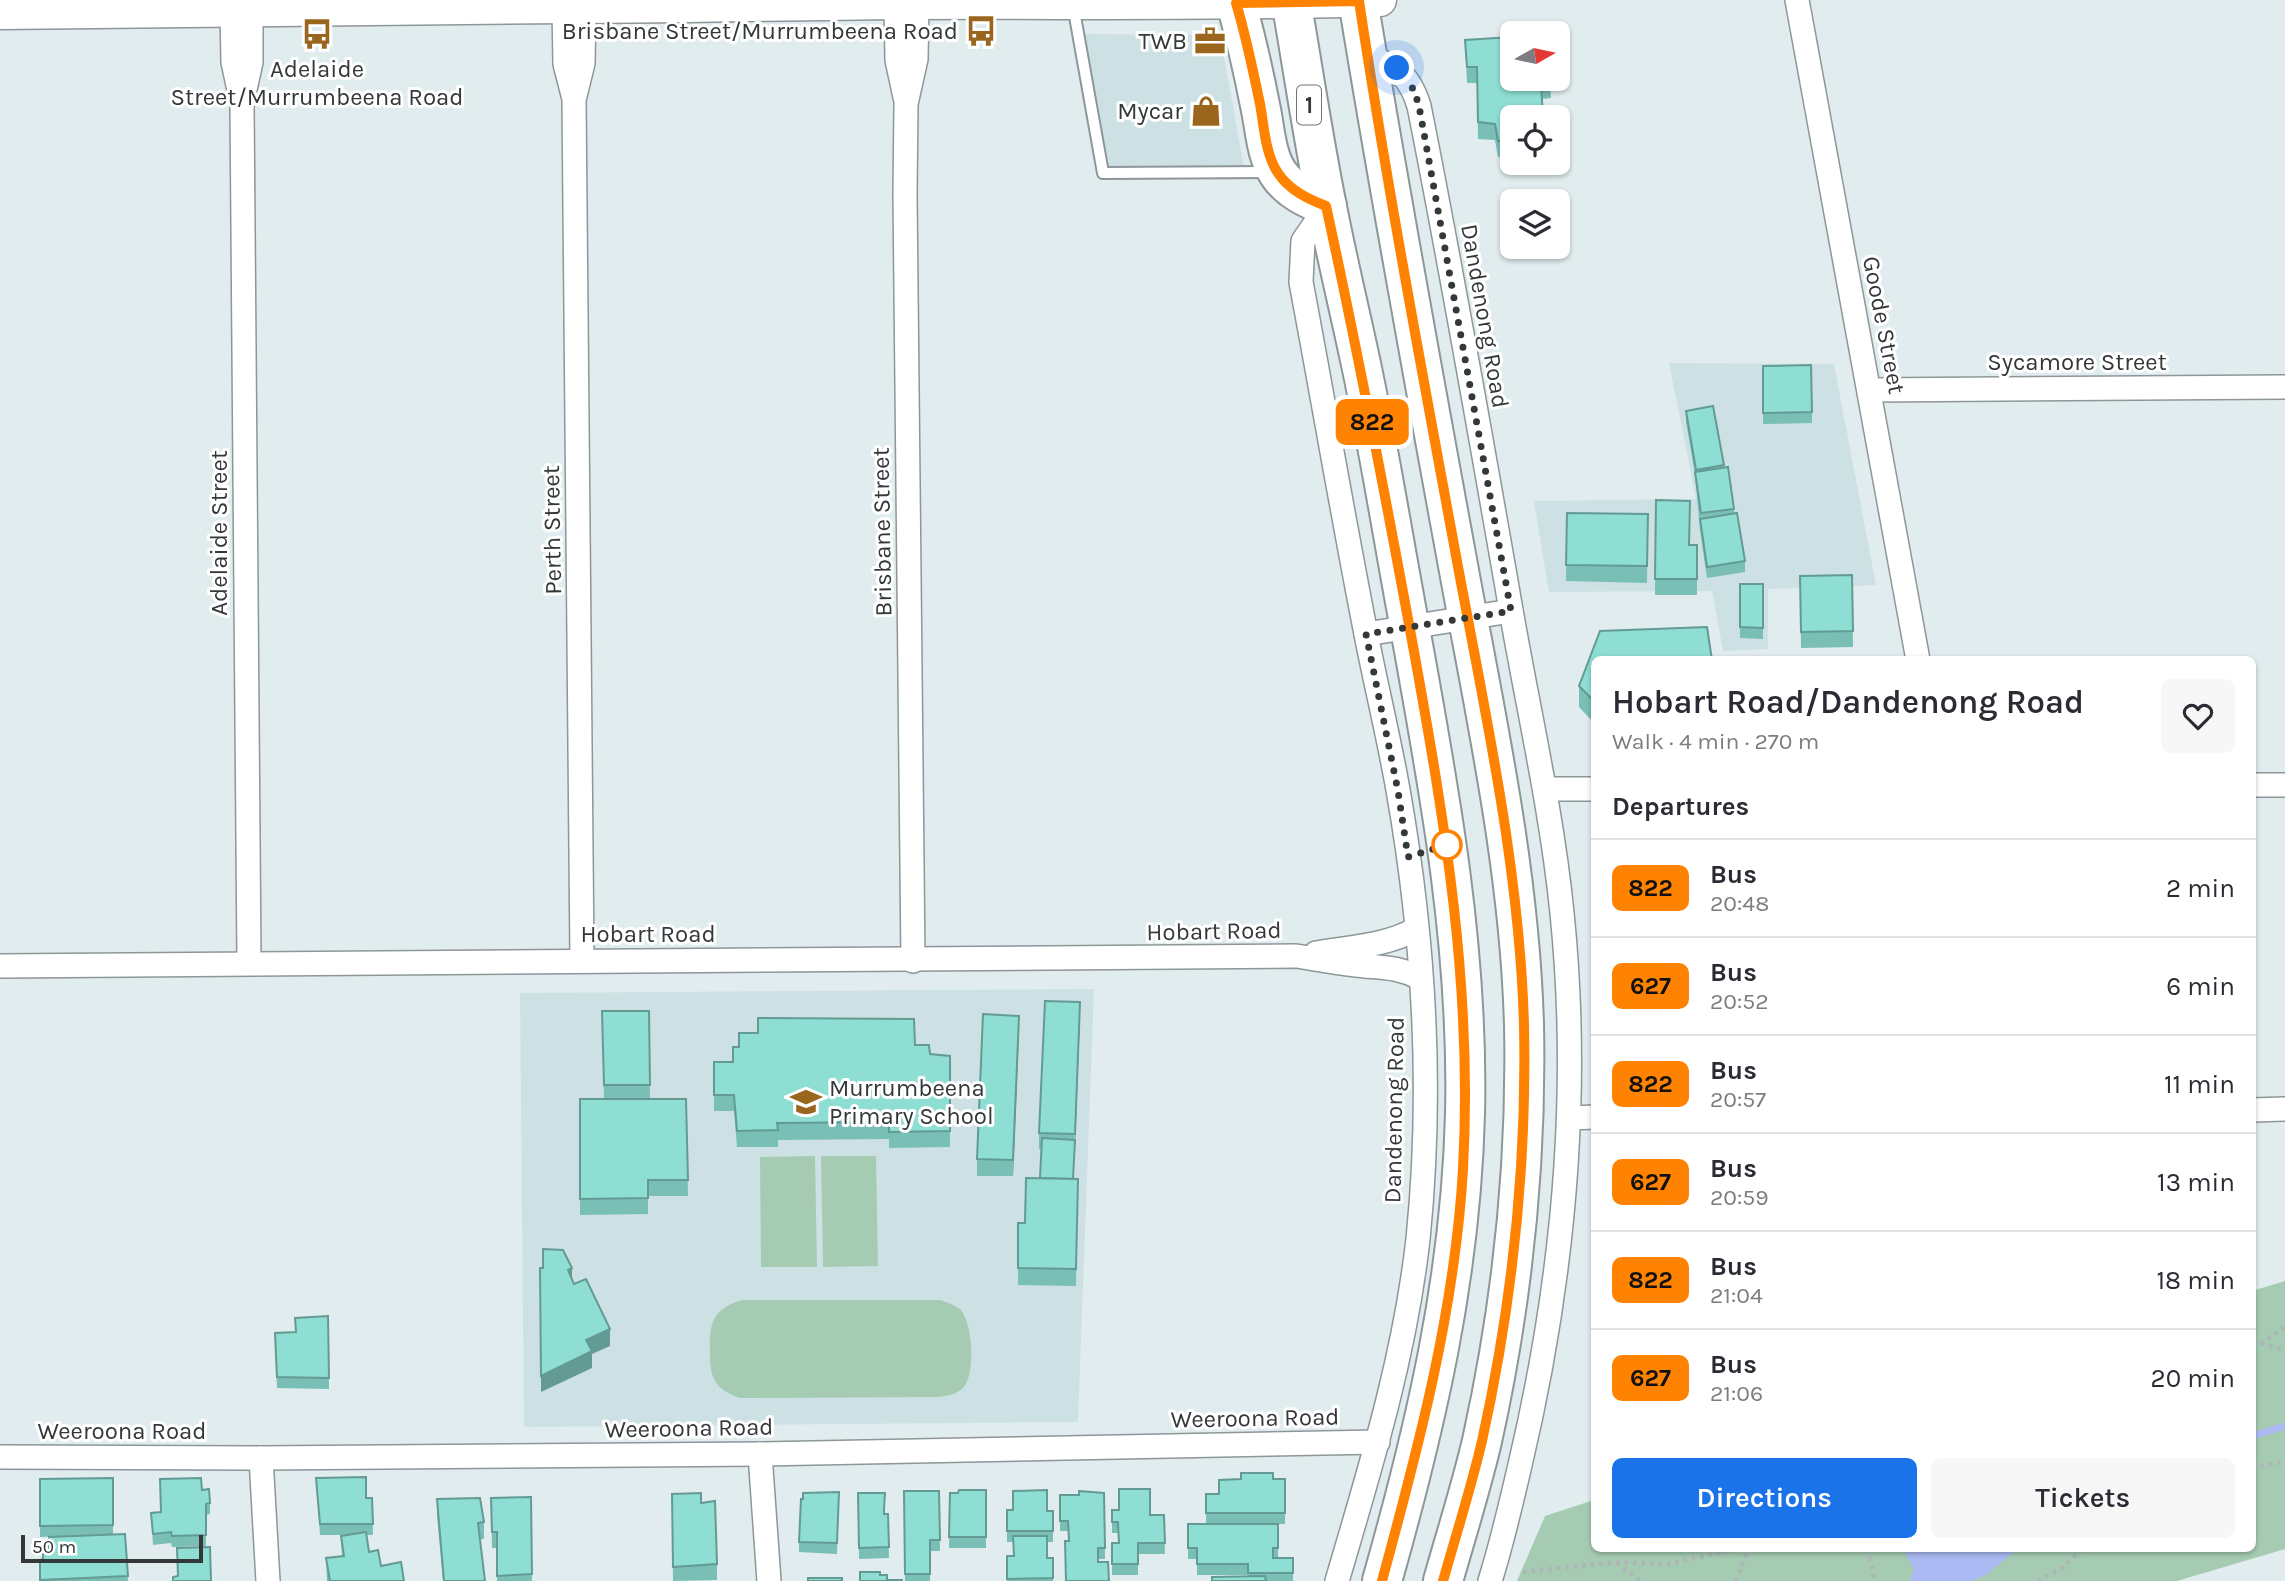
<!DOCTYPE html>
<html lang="en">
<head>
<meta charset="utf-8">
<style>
	body { margin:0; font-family:Karla,sans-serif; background:#f7f7f7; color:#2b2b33; height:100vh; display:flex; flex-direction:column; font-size:26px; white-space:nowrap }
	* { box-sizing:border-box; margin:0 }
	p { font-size:23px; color:#7c7c81 }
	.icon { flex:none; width:38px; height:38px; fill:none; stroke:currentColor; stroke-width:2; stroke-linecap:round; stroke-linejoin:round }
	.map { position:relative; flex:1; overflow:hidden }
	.side { position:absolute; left:1591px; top:656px; width:665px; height:896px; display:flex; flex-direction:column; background:#fff; border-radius:10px; box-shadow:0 2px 5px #0004 }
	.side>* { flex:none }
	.badge { padding:0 14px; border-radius:10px; font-size:24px; line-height:46px }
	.needle { width:46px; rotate:81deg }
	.buttons { position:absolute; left:1500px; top:21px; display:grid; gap:14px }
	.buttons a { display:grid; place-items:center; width:70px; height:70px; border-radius:10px; background:#fff; box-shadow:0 2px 5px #0004; font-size:35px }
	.scale { position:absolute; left:21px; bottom:18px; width:182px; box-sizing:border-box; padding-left:7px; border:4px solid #343839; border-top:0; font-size:19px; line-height:24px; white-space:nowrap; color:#343839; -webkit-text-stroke:5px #fff; paint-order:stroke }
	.you { position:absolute; width:35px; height:35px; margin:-18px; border:5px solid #fff; border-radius:50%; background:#1a73e8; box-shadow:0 0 0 10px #1a73e833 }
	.map>.badge { position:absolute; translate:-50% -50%; box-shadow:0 0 0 4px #fff }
	h2 { padding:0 21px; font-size:26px; line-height:63px }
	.round { display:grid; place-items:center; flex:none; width:74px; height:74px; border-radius:10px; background:#f7f7f7 }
	.headline { display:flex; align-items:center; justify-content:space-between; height:119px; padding:0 21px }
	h1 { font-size:33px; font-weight:600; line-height:52px }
	.action { display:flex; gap:14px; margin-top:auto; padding:14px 21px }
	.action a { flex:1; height:80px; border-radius:10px; background:#1a73e8; color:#fff; font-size:28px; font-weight:600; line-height:80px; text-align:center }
	.action a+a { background:#f7f7f7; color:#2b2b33 }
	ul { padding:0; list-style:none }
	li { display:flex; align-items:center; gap:21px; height:98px; padding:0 21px; border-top:2px solid #e1e1e2 }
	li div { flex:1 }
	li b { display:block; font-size:26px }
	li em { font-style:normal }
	li .badge { min-width:77px; font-weight:700; text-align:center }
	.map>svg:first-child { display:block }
	.built { fill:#cde1e5 }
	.green { fill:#a5cbb2 }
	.water { fill:#abbaf2 }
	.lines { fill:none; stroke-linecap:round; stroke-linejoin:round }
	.stream { stroke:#abbaf2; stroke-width:7 }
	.lane-casing { stroke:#8d9699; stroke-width:14 }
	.street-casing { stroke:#8d9699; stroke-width:26 }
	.secondary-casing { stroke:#8d9699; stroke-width:35 }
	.highway-casing { stroke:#8d9699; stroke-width:42 }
	.path { stroke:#adb5b7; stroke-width:4.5; stroke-dasharray:3.5 5; stroke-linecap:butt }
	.lane { stroke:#fff; stroke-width:10 }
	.street { stroke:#fff; stroke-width:23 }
	.secondary { stroke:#fff; stroke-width:32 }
	.highway { stroke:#fff; stroke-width:38 }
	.wall { fill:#7abfb6 }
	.shaded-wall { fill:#639b94 }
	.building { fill:#8eded4; stroke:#639b94; stroke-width:2 }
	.line-casing { stroke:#fff; stroke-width:16 }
	.line { stroke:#ff8200; stroke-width:10 }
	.walk { stroke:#343839; stroke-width:7; stroke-dasharray:0 12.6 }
	.stop-dot { fill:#fff; stroke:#ff8200; stroke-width:3.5 }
	.labels { text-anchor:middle; stroke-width:6; stroke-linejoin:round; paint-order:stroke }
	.shield { fill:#fff; stroke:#717474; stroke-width:2 }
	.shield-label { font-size:23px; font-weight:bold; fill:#343839 }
	.poi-label { font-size:24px; fill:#343839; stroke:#fff; text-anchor:end }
	.street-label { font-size:24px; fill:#343839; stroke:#fff }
</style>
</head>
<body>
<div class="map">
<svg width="2285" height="1581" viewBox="0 0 2285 1581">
	<rect width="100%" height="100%" fill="#e1ecee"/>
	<!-- built -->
	<g class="built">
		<path d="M1085 34 1220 35 1244 167H1107Z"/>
		<path d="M1669 363 1834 364 1876 585 1768 589V649L1723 651 1712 591 1549 592 1534 501 1696 499Z"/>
		<path d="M1094 989 1078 1422 524 1427 520 993Z"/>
	</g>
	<!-- green -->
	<g class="green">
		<path d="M815 1156 817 1267H761L760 1157Z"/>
		<path d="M821 1156H876L878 1266 823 1267Z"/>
		<path d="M2285 1281V1549L2177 1581H1517L1545 1516 1594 1500V1549H2252V1291Z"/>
		<path d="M742 1300H940C946 1302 955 1305 960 1309 973 1322 976 1374 963 1388 956 1395 947 1396 937 1397L740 1398C730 1394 719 1390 714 1379 710 1371 710 1360 710 1351 709 1323 713 1309 742 1300Z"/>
	</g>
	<!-- water -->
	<path class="water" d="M1903 1549H2018L1984 1576 1971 1581H1910L1914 1569Z"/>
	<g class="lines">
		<!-- stream -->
		<path class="stream" d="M2252 1436 2285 1426"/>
		<defs>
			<path id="lane" d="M1073 5 1103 173 1270 172"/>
			<g id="street">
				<path d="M1797 0 1918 660"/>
				<path d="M896 3 897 60 905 97"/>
				<path d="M564 7 565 64 574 99 582 960"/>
				<path d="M232 10 233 62 242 104 249 962"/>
				<path d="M1367 55C1397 68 1409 74 1419 106 1451 266 1479 427 1507 587 1525 696 1551 803 1562 913 1581 1099 1563 1283 1520 1465 1511 1504 1502 1543 1490 1581"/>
				<path d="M244 94 251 62V10"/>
				<path d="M575 96 583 63 584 7"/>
				<path d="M1327 206 1303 241 1301 282C1323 399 1343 517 1366 634 1376 686 1389 738 1398 790 1424 937 1433 1091 1418 1239 1405 1356 1370 1469 1337 1581"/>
				<path d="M1870 390 2285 387"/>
				<path d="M1366 634 1511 611"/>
				<path d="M2252 785H2285"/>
				<path d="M1545 789H1594"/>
				<path d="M1316 953C1350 947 1386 946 1416 929"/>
				<path d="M913 961 905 194 906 104 916 59 917 3"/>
				<path d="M0 966 1296 956C1316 959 1336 963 1356 965 1381 968 1396 966 1420 978"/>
				<path d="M2252 1110 2285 1109"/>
				<path d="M1571 1118 1594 1117"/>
				<path d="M760 1454 769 1581"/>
				<path d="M0 1457 261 1458 760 1454 1378 1442"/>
				<path d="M261 1458 268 1581"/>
			</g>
			<path id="secondary" d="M0 13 564 7C675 7 786 4 898 3 1059 2 1219 5 1380 0"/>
			<g id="highway">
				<path d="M1291 0C1303 69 1313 138 1327 207 1337 259 1350 312 1361 364 1380 454 1394 544 1411 634 1440 793 1469 952 1465 1114 1461 1276 1426 1426 1382 1581"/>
				<path d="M1358 0C1390 196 1426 392 1462 587 1489 732 1520 878 1524 1025 1527 1165 1512 1305 1482 1441 1471 1488 1456 1535 1443 1581"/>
				<path d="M1236 3C1246 38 1254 74 1261 110 1265 129 1266 155 1278 173 1289 190 1308 199 1327 206"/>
			</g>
		</defs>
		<!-- lane casing -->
		<use href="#lane" class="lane-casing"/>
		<!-- street casing -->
		<use href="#street" class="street-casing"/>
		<!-- secondary casing -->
		<use href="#secondary" class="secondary-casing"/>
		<!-- highway casing -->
		<use href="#highway" class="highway-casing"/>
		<!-- path -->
		<g class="path">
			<path d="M2261 1343 2285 1350"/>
			<path d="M2252 1345 2261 1343 2285 1327"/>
			<path d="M2252 1467 2285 1462"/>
			<path d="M1868 1549 1875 1581"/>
			<path d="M1617 1562 1640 1581"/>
			<path d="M1523 1572 1616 1562 1669 1564 1736 1549"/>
			<path d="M1736 1581 1748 1549"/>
			<path d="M2038 1581 2063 1567 2082 1549"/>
		</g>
		<!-- lane -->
		<use href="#lane" class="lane"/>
		<!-- street -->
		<use href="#street" class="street"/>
		<!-- secondary -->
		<use href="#secondary" class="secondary"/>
		<!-- highway -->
		<use href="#highway" class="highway"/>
	</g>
	<!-- wall -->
	<g class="wall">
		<path d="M1465 40 1550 79 1551 98 1542 99 1512 117V157H1498L1495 140 1478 139 1477 83H1467Z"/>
		<path d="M1763 366 1812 412V423L1763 424Z"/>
		<path d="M1686 411 1724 465 1745 561V572L1707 578 1700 530 1695 475 1686 422Z"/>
		<path d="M1656 500 1689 545H1697V595H1655Z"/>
		<path d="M1567 513 1648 514 1647 583 1566 581Z"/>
		<path d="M1852 575 1853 647 1801 648 1800 576Z"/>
		<path d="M1740 584H1763V639L1740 638Z"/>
		<path d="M1594 660V723L1579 707V686Z"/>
		<path d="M602 1011H649L650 1099H686L688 1196H648V1214L580 1215V1099H604Z"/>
		<path d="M1080 1018 1073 1179H1078L1076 1286 1018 1285V1223H1025L1040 1178 1041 1149H1039V1133Z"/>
		<path d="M1019 1032 1013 1176H977V1159Z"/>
		<path d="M915 1045 930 1054 950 1056V1147L889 1148V1139L778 1140V1147H737L734 1111H714V1062H733Z"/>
		<path d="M328 1316 329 1389 277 1388 275 1344 295 1332V1318Z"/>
		<path d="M113 1478V1535L125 1534 128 1581H40V1560L43 1559V1552H49L71 1536 40 1537V1479Z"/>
		<path d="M316 1478 366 1498H372L373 1535H366L369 1552 381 1566 404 1581H327L326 1558 342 1556 341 1536 348 1535H320Z"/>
		<path d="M1241 1479H1285V1524H1278V1558H1293V1581H1212L1248 1577V1575H1197V1559H1188V1524H1206V1494H1219Z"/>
		<path d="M202 1490 210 1503V1514L206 1515V1546L172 1547 171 1543 153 1545 151 1513 161 1512Z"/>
		<path d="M986 1490V1548H949L950 1493Z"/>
		<path d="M904 1491H939L940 1551H930V1581H905Z"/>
		<path d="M858 1493 885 1504 884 1514H888L889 1558 859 1559Z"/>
		<path d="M1104 1493 1105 1559H1098V1562L1069 1541 1068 1531H1060V1495Z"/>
		<path d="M672 1494 701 1503 717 1564V1580L673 1581Z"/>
		<path d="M531 1497 532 1581H497V1548H492L491 1498Z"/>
		<path d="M437 1499 484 1522V1539H480L485 1581H443L437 1515Z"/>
		<path d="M839 1503 837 1554 799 1552V1542Z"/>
		<path d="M1007 1510 1047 1511 1053 1531V1542H1047V1558H1053V1581H1007V1556H1013V1542H1007Z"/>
		<path d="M1112 1510 1150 1515H1164L1165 1554H1138V1575H1112V1543H1119L1118 1533H1112Z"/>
	</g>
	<!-- shaded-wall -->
	<g class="shaded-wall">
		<path d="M1080 1002V1018L1075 1151V1134Z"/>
		<path d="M1019 1016V1032L1013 1176V1160Z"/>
		<path d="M572 1268V1284L568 1270Z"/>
		<path d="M610 1329V1346L592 1354V1368L541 1392V1376L586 1340Z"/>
	</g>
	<!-- building -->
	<g class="building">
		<path d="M1512 37V79H1550L1551 81 1541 83 1543 117H1512V141H1498L1495 124 1478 122 1477 67H1467L1465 40Z"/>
		<path d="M1811 365 1812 412 1763 413V366Z"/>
		<path d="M1713 406 1724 465 1696 470 1686 411Z"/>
		<path d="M1728 467 1734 509 1701 513 1695 472Z"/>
		<path d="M1656 500 1690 501 1689 545H1697V579H1655Z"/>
		<path d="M1567 513 1648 514 1647 566 1566 565Z"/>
		<path d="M1737 513 1745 561 1707 567 1700 519Z"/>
		<path d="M1852 575 1853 631 1801 632 1800 576Z"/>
		<path d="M1740 584H1763V628L1740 627Z"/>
		<path d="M1707 627 1712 660H1594V701L1579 686 1600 631Z"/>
		<path d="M1045 1001 1080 1002 1075 1134 1039 1133Z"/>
		<path d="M602 1011H649L650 1085H604Z"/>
		<path d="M983 1014 1019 1016 1013 1160 977 1159Z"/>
		<path d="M758 1018 914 1019 915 1045H929L930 1054 950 1056V1131L889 1132V1122L777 1123 778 1130 737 1131 734 1095H714V1062H733V1047H739V1033H758Z"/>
		<path d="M580 1099H686L688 1180H648V1198L580 1199Z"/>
		<path d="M1042 1138 1075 1140 1073 1179 1040 1178Z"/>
		<path d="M1026 1178 1078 1179 1076 1269 1018 1268V1223H1025Z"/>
		<path d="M543 1249 563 1250 572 1268 568 1270 574 1284 586 1279 610 1329 586 1340 592 1351 541 1376 540 1268H543Z"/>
		<path d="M328 1316 329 1378 277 1377 275 1333 296 1332 295 1318Z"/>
		<path d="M1241 1473H1273V1479H1285V1513H1206V1494H1219V1480L1241 1479Z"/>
		<path d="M366 1477V1498H372L373 1524H320L316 1478Z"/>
		<path d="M113 1478V1525L40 1526V1479Z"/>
		<path d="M201 1478 202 1490 209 1489 210 1503 206 1504V1535L172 1536 171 1532 153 1534 151 1513 161 1512 160 1479Z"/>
		<path d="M1119 1489H1150V1515H1164L1165 1543H1138V1564H1112V1543H1119L1118 1522H1112V1510H1119Z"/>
		<path d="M959 1490H986V1537H949L950 1493H958Z"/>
		<path d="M1047 1490V1511H1053V1531H1007V1510H1013V1491Z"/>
		<path d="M904 1491H939L940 1540H930V1574H905Z"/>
		<path d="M1079 1491 1104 1493 1105 1548H1098V1562H1108L1109 1581H1066L1065 1541H1069L1068 1521H1060V1495H1079Z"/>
		<path d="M839 1492 837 1543 799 1542 801 1499H803V1493Z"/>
		<path d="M701 1493V1503L715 1501 717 1564 673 1567 672 1494Z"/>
		<path d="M858 1493H885L884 1509V1514H888L889 1547 859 1548Z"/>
		<path d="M531 1497 532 1574 497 1576V1532H492L491 1498Z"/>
		<path d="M480 1498 484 1522 478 1523 485 1581H444L437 1499Z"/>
		<path d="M1188 1524H1278V1548H1273V1558H1293V1573H1248V1564H1197V1548H1188Z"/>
		<path d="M366 1532 369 1552 378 1550 381 1566 401 1562 404 1581H330L326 1558 344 1556 341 1536Z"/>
		<path d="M125 1534 128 1576 40 1580V1560L43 1559V1552H49V1537Z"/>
		<path d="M1013 1536H1047V1558H1053V1578L1007 1579V1556H1014Z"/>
		<path d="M210 1547 211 1581H173V1577L178 1576 177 1548Z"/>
		<path d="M860 1572H880V1575H887V1580H902V1581H860Z"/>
		<path d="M1265 1576 1266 1581H1212V1577Z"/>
		<rect x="808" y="1578" width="34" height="3"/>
	</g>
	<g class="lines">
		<defs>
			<path id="line" d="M1382 1581C1419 1445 1455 1310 1463 1169 1473 988 1445 823 1413 646 1386 499 1358 352 1326 206 1308 199 1289 190 1278 173 1265 154 1264 125 1260 104 1253 70 1246 36 1236 3L1359 1C1388 192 1424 382 1459 572 1487 722 1520 873 1524 1026 1527 1165 1512 1305 1482 1441 1471 1488 1456 1535 1443 1581"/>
		</defs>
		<!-- line casing -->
		<use href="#line" class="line-casing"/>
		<!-- line -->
		<use href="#line" class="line"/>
		<!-- walk -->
		<path class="walk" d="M1397 68 1414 90 1419 106 1511 611 1366 634 1398 791 1408 857 1447 845"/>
	</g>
	<!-- icons -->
	<defs>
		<symbol id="bus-bare" viewBox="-9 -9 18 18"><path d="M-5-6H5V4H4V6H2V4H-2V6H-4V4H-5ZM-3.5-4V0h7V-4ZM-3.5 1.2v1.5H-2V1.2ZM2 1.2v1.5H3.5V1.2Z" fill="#9a651d" stroke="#fff" stroke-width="2.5" paint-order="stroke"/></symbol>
		<symbol id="office-bare" viewBox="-9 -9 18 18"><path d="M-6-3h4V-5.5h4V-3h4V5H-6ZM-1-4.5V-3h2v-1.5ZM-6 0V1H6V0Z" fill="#9a651d" stroke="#fff" stroke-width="2.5" paint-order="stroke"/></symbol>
		<symbol id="shop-bare" viewBox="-9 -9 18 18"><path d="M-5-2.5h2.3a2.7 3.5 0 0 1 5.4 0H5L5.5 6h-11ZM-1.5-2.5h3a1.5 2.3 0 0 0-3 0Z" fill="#9a651d" stroke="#fff" stroke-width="2.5" paint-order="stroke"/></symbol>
		<symbol id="school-bare" viewBox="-9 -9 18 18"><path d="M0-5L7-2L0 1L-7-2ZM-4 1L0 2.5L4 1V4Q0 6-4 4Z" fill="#9a651d" stroke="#fff" stroke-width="2.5" paint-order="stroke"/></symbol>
	</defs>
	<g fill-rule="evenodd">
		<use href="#bus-bare" x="959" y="9" width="44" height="44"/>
		<use href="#bus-bare" x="295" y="12" width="44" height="44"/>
		<use href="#office-bare" x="1188" y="19" width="44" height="44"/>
		<use href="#shop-bare" x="1184" y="89" width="44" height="44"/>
		<use href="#school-bare" x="784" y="1080" width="44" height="44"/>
	</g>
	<!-- markers -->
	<circle class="stop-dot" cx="1447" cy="845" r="14"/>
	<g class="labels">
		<!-- shield labels -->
		<rect class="shield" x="1297" y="85.5" width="24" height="39" rx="5"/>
		<g class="shield-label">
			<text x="1309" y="113">1</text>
		</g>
		<!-- poi labels -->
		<g class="poi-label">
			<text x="958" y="39">Brisbane Street/Murrumbeena Road</text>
			<text x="1187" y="49">TWB</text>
			<text x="317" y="77" text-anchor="middle">Adelaide<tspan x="317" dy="28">Street/Murrumbeena Road</tspan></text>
			<text x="1183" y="119">Mycar</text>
			<text x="829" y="1096" text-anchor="start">Murrumbeena<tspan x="829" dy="28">Primary School</tspan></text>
		</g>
		<!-- street labels -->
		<g class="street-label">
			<text transform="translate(1485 316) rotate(80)" y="8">Dandenong Road</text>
			<text transform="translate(1884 325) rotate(79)" y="8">Goode Street</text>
			<text x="2077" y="370">Sycamore Street</text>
			<text transform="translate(552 530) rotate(-91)" y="8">Perth Street</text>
			<text transform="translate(882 532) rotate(-91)" y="8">Brisbane Street</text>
			<text transform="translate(219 533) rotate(-90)" y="8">Adelaide Street</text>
			<text transform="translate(1214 931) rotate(-1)" y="8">Hobart Road</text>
			<text x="648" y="942">Hobart Road</text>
			<text transform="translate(1394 1110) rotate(-89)" y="8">Dandenong Road</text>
			<text transform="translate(1255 1418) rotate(-1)" y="8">Weeroona Road</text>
			<text transform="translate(689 1428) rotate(-1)" y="8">Weeroona Road</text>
			<text x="122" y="1439">Weeroona Road</text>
		</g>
	</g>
</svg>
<div class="buttons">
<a><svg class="needle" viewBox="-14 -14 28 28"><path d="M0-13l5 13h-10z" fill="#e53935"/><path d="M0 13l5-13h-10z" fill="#7c7c81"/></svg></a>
<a><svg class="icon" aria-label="locate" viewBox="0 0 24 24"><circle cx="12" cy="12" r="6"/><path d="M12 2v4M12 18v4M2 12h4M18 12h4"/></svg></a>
<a><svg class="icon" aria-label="layers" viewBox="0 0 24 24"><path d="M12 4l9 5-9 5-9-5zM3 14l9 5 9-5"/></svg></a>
</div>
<div class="scale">50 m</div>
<div class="you" style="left:1397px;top:68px"></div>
<b class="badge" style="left:1372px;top:422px;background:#ff8200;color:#111">822</b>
<section class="side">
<div class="headline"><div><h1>Hobart Road/Dandenong Road</h1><p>Walk · 4 min · 270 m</p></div><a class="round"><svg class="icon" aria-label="heart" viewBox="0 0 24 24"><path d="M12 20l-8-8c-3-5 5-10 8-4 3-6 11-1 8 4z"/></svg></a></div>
<h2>Departures</h2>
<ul>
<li><span class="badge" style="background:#ff8200;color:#111">822</span><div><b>Bus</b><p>20:48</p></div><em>2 min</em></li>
<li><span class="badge" style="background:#ff8200;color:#111">627</span><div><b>Bus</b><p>20:52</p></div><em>6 min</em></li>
<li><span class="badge" style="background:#ff8200;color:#111">822</span><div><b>Bus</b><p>20:57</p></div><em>11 min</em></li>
<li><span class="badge" style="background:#ff8200;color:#111">627</span><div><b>Bus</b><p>20:59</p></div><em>13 min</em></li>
<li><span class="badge" style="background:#ff8200;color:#111">822</span><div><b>Bus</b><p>21:04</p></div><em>18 min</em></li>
<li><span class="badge" style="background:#ff8200;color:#111">627</span><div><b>Bus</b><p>21:06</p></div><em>20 min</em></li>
</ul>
<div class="action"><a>Directions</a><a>Tickets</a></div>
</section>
</div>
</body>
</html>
